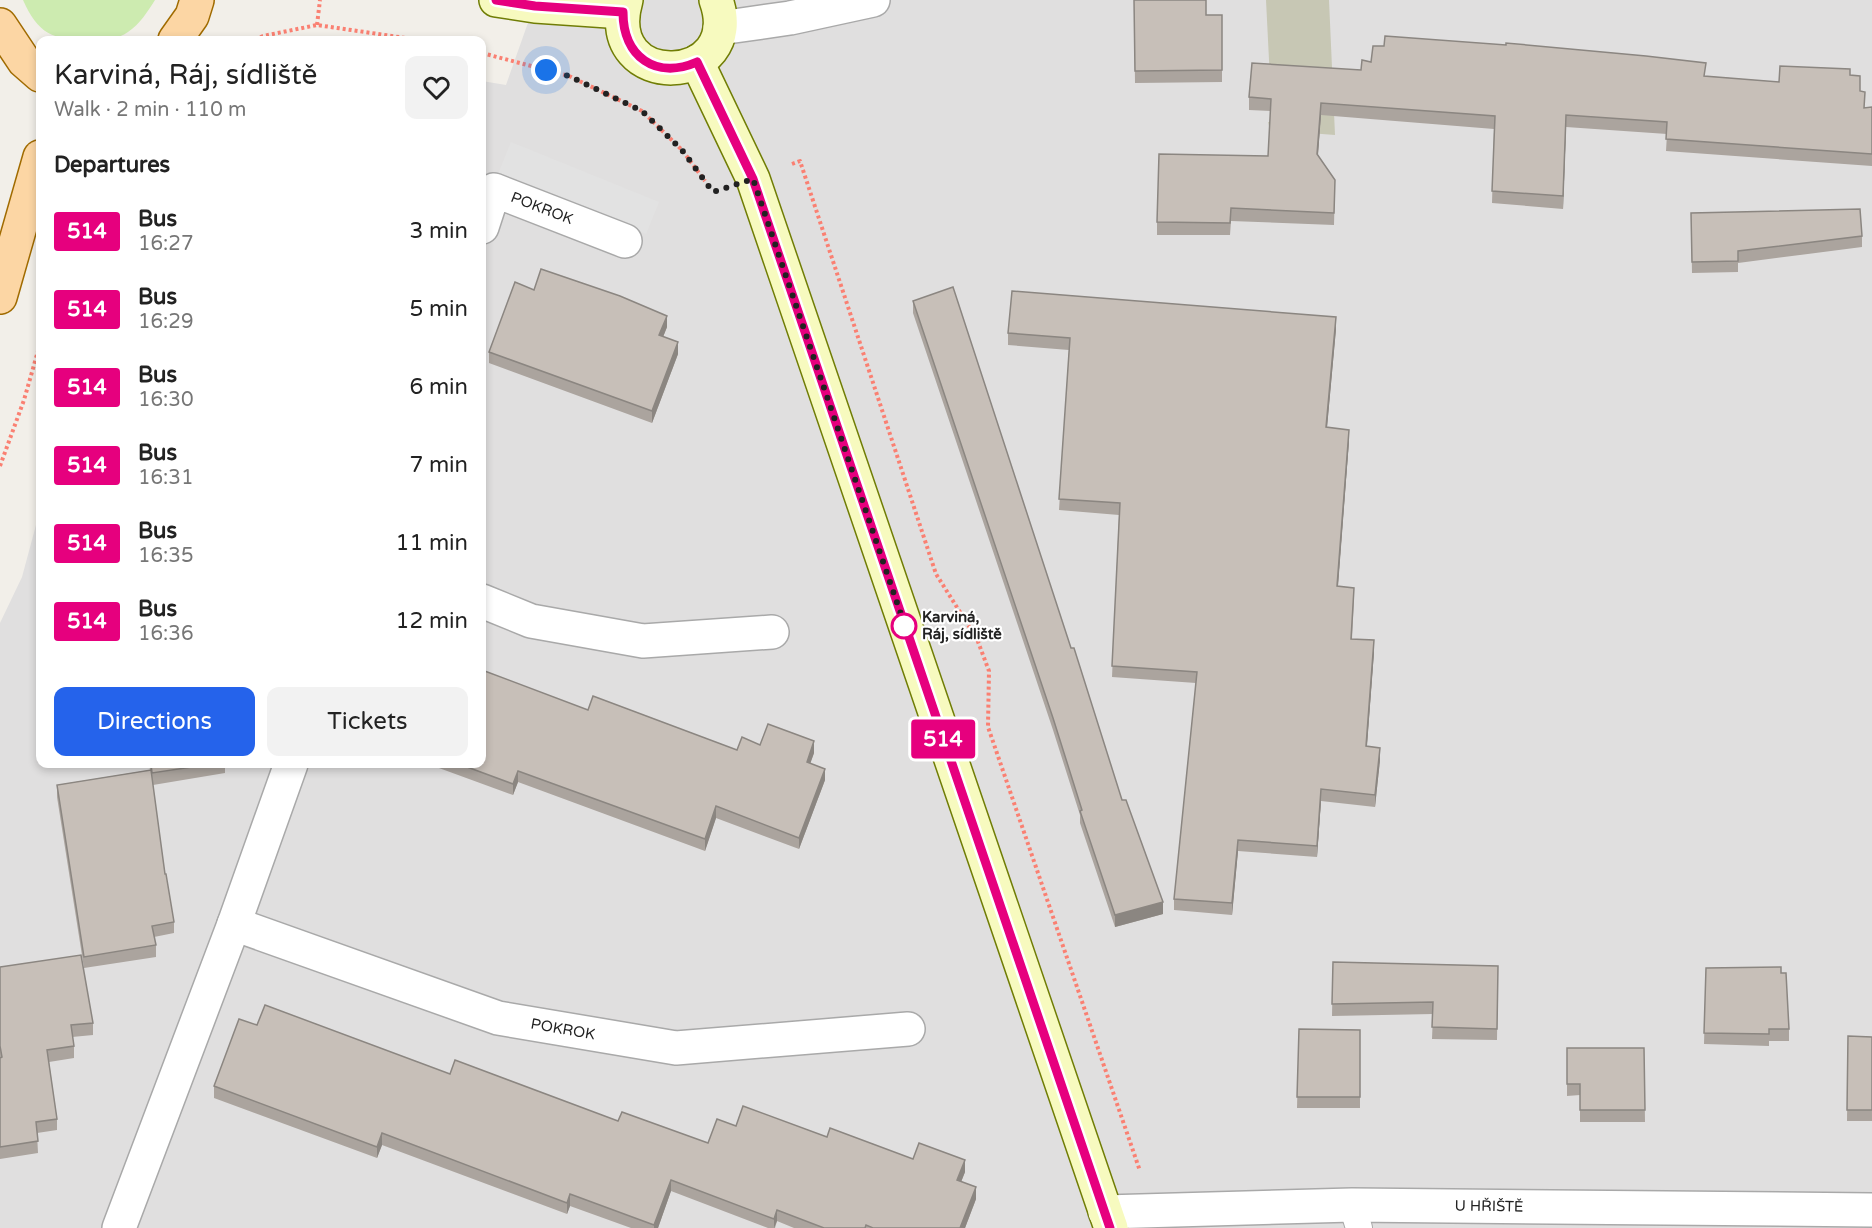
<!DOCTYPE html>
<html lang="en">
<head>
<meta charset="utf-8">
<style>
	body { margin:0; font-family:"Varela Round",sans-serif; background:#f2f2f2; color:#222; height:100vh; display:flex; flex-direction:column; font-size:22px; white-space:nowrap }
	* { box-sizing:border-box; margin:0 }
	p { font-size:20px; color:#767676 }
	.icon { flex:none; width:33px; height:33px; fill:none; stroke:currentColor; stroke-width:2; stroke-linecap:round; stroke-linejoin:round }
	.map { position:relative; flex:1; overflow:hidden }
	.drawer { position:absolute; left:36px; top:36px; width:450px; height:732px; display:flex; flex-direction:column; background:#fff; border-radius:12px; box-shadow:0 3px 9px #0003 }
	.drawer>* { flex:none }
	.badge { padding:0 12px; border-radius:4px; font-size:21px; line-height:39px }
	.you { position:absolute; width:30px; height:30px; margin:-15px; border:4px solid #fff; border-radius:50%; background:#1a73e8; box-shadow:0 0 0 9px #1a73e833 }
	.map>.badge { position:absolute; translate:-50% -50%; box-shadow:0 0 0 3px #fff }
	h2 { padding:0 18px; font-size:22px; line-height:54px }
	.round { display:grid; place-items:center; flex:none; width:63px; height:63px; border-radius:12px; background:#f2f2f2 }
	.head { display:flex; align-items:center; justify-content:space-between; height:102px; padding:0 18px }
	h1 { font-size:28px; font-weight:600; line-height:45px }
	.button { display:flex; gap:12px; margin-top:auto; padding:12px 18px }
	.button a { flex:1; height:69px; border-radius:12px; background:#2563eb; color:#fff; font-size:24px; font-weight:600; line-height:69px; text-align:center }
	.button a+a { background:#f2f2f2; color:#222 }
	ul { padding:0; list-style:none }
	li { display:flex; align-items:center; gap:18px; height:78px; padding:0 18px }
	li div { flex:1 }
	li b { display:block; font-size:22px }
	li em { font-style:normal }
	li .badge { min-width:66px; font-weight:700; text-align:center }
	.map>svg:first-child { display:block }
	.residential { fill:#e0dfdf }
	.construction { fill:#c7c7b4 }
	.grass { fill:#cdebb0 }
	.parking { fill:#e2e2e2 }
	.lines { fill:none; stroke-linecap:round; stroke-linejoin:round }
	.lane-casing { stroke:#a9a9a9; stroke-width:28 }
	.street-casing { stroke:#a9a9a9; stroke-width:36 }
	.secondary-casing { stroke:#707d05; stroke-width:36 }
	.primary-casing { stroke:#a06b00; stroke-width:36 }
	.path { stroke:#fa8072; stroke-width:4; stroke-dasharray:3 3; stroke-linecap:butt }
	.lane { stroke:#fff; stroke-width:26 }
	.street { stroke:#fff; stroke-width:33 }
	.secondary { stroke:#f7fabf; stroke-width:33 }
	.primary { stroke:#fcd6a4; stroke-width:33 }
	.wall { fill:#aba49e }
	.shaded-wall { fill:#8b8681 }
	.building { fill:#c7bfb8; stroke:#8b8681; stroke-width:1.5 }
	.line-casing { stroke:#fff; stroke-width:14 }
	.line { stroke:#e6007e; stroke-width:9 }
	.walk { stroke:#222; stroke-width:6; stroke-dasharray:0 10.8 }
	.stop-dot { fill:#fff; stroke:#e6007e; stroke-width:3 }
	.labels { text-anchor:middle; stroke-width:4.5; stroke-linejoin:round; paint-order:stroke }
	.street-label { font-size:15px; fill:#222; stroke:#fff }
	.stop-label { font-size:15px; font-weight:bold; fill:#222; stroke:#fff; text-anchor:start }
</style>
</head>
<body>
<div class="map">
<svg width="1872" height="1228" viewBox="0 0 1872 1228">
	<rect width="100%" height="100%" fill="#f2efe9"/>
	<!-- residential -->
	<path class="residential" d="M536 0H1872V1228H0V623L22 577 40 510V764H482V81L506 85Z"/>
	<!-- construction -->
	<path class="construction" d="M1266 0H1329L1335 135 1270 130 1268 122 1318 125 1270 80Z"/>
	<!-- grass -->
	<path class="grass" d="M23 0H155C148 11 140 24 128 32 115 41 103 40 88 40 53 40 38 34 23 0Z"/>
	<!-- parking -->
	<path class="parking" d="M511 142 659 202 646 234 498 174Z"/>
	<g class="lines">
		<defs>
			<path id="lane" d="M1352 1205 1359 1228"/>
			<g id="street">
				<path d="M720 28 790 18 873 0"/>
				<path d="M482 227 494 190 625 241"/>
				<path d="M482 601 531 621 643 641 772 632"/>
				<path d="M234 924 498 1018 676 1048 908 1029"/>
				<path d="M1105 1212 1352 1205 1872 1210"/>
				<path d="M119 1228 234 924 291 764"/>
			</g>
			<g id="secondary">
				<path d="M496 0 535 6 623 12"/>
				<path d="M626 0C599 94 747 87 716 0"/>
				<path d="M697 62 753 179 1111 1228"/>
			</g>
			<g id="primary">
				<path d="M0 25 24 61 40 75"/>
				<path d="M175 40 192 16 197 0"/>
				<path d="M0 297 40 157"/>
			</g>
		</defs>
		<!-- lane casing -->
		<use href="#lane" class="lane-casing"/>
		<!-- street casing -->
		<use href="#street" class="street-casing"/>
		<!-- secondary casing -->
		<use href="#secondary" class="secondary-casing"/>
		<!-- primary casing -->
		<use href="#primary" class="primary-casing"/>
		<!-- path -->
		<g class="path">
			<path d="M317 25 320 0"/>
			<path d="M255 40 263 36 317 25 419 40"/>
			<path d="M482 53 569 76 642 111 682 150 705 181"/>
			<path d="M792 164 800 161 936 574 977 639 989 671 988 727 1140 1171"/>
			<path d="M0 466 24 400 40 344"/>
		</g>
		<!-- lane -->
		<use href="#lane" class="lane"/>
		<!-- street -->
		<use href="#street" class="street"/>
		<!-- secondary -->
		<use href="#secondary" class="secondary"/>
		<!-- primary -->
		<use href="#primary" class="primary"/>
	</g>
	<!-- wall -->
	<g class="wall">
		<path d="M1134 0 1206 15H1222V82L1135 83Z"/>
		<path d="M1371 62 1706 76 1779 82 1850 75 1860 91 1864 108 1872 107V166L1666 151 1667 134 1566 127 1563 209 1492 203 1494 129 1321 115 1318 155 1335 180 1334 225 1231 221 1230 235H1157V222L1268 156 1271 111 1249 110V97L1361 70Z"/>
		<path d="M1691 213 1862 236V247L1738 263V272L1692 273Z"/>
		<path d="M534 290 667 327 663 337 678 354 652 423 489 363V352Z"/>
		<path d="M913 301 1071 648 1122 800 1163 914 1115 927 1080 823V815L1053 730 913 313Z"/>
		<path d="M1336 329 1327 427 1349 441 1338 587 1354 599 1352 639 1374 652 1367 746 1380 760 1375 807 1321 801 1317 857 1238 851 1232 915 1174 910V899L1196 683 1112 677 1119 515 1059 510 1069 350 1008 345V333Z"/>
		<path d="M588 710 737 750 760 745 814 753 810 763 825 780 799 849 716 818 705 851 518 782 513 795 428 764H482Z"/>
		<path d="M149 764H225V773L153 785 165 874 174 922V933L154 937 156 945V957L84 968 57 797V785L150 770Z"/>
		<path d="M1333 962 1498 966 1497 1040 1432 1039 1433 1014 1332 1016Z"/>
		<path d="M0 967 93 1023V1035L72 1037 74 1046V1058L49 1062 57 1119V1130L37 1133 38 1153 0 1159Z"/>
		<path d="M1706 968 1789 1029V1041H1769V1046L1704 1044Z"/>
		<path d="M257 1025 450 1074 618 1121 708 1143 736 1126 827 1137 965 1172 961 1182 976 1199 965 1228H794L777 1221 775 1228H768L671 1191 658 1228H631L570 1206 567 1214 382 1145 377 1158 214 1098V1086Z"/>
		<path d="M1299 1029 1360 1030V1108H1297Z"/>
		<path d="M1848 1036 1872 1037V1121H1847Z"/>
		<path d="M1567 1048H1644L1645 1122H1580V1095L1567 1096Z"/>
	</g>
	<!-- shaded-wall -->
	<g class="shaded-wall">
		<path d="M1321 103V115L1317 167V154Z"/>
		<path d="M1566 115V127L1563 209V196Z"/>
		<path d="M667 316V327L659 347V335Z"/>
		<path d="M1336 317V329L1326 439V427Z"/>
		<path d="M678 342V354L652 423V411Z"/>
		<path d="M1349 430V441L1337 598V586Z"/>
		<path d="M1374 640V652L1366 758V746Z"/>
		<path d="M814 741V753L807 773V762Z"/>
		<path d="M1380 748V760L1375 807V795Z"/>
		<path d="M825 769V780L799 849V838Z"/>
		<path d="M518 771V782L513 795V784Z"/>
		<path d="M1321 789V801L1317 857V846Z"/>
		<path d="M716 806V818L705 851V839Z"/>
		<path d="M1238 840V851L1232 915V903Z"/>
		<path d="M1163 902V914L1115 927V915Z"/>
		<path d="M382 1133V1145L377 1158V1147Z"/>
		<path d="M965 1160V1172L957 1192V1180Z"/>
		<path d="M671 1180V1191L658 1228H654V1225Z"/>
		<path d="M976 1187V1199L965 1228H960Z"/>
		<path d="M570 1194V1206L567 1214V1203Z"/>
		<path d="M777 1210V1221L774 1228V1219Z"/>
	</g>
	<!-- building -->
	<g class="building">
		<path d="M1134 0H1206V15H1222V70L1135 71Z"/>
		<path d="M1385 36 1506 45V43L1646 56 1706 63 1704 76 1779 82 1780 66 1850 69V75L1860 76V91L1865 92 1864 108 1872 107V154L1666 139 1667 122 1566 115 1563 196 1492 191 1495 116 1321 103 1317 154 1335 180 1334 213 1231 208 1230 223 1157 222 1159 154 1268 156 1271 99 1249 97 1252 63 1361 70 1362 60 1371 62 1373 46H1384Z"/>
		<path d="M1860 209 1862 236 1738 251V261L1692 262 1691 213Z"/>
		<path d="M541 269 620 296 667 316 659 335 678 342 652 411 489 352 515 282 534 290Z"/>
		<path d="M953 287 1071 648H1074L1122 800H1126L1163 902 1115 915 1080 811 1082 810 1053 718 913 301Z"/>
		<path d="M1012 291 1336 317 1326 427 1349 430 1337 586 1354 588 1351 639 1374 640 1366 746 1380 748 1375 795 1321 789 1317 846 1238 840 1232 903 1174 899 1197 672 1112 666 1120 503 1059 499 1070 338 1008 333Z"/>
		<path d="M482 670 588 710 593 696 737 750 742 737 760 745 768 724 814 741 807 762 825 769 799 838 716 806 705 839 518 771 513 784 459 764H482Z"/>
		<path d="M151 764H212L152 773Z"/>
		<path d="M151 770 165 874H166L174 922 152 926 156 945 84 957 57 785Z"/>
		<path d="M81 955 93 1023 71 1025 74 1046 47 1050 57 1119 36 1122 38 1141 0 1147V1058L2 1057 0 1046V967Z"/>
		<path d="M1333 962 1498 966 1497 1029 1432 1027 1433 1002 1332 1004Z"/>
		<path d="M1781 967V973H1786L1789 1029H1769V1034L1704 1033 1706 968Z"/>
		<path d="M265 1005 450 1074 455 1060 618 1121 622 1112 708 1143 717 1119 736 1126 743 1106 827 1137 830 1128 913 1159 919 1143 965 1160 957 1180 976 1187 960 1228H873L866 1225 865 1228H824L777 1210 774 1219 671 1180 654 1225 570 1194 567 1203 382 1133 377 1147 214 1086 239 1019 257 1025Z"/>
		<path d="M1299 1029 1360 1030V1097H1297Z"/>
		<path d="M1848 1036 1872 1037V1110H1847Z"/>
		<path d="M1567 1048H1644L1645 1110H1580V1084H1567Z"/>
	</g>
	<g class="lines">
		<defs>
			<path id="line" d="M496 0 535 6 623 12C623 57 656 80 697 62L753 179 1110 1228"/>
		</defs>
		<!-- line casing -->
		<use href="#line" class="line-casing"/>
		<!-- line -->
		<use href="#line" class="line"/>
		<!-- walk -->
		<path class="walk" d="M546 70 569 76 642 111 682 150 713 192 753 179 908 635 904 626"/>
	</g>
	<!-- markers -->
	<circle class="stop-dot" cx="904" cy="626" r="12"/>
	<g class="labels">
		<!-- street labels -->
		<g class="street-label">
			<text transform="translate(542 208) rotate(21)" y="5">POKROK</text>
			<text transform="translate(563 1029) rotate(10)" y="5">POKROK</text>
			<text transform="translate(1489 1206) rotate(1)" y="5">U HŘIŠTĚ</text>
		</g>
		<!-- stop labels -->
		<g class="stop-label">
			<text x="922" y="622">Karviná,<tspan x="922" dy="17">Ráj, sídliště</tspan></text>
		</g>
	</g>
</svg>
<div class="you" style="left:546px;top:70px"></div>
<b class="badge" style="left:943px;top:739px;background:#e6007e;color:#fff">514</b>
<section class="drawer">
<div class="head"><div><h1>Karviná, Ráj, sídliště</h1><p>Walk · 2 min · 110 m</p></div><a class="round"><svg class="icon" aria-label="heart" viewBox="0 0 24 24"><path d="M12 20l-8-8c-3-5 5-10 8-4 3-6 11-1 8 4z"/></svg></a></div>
<h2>Departures</h2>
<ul>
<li><span class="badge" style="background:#e6007e;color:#fff">514</span><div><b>Bus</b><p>16:27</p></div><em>3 min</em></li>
<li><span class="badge" style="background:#e6007e;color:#fff">514</span><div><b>Bus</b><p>16:29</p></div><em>5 min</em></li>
<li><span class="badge" style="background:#e6007e;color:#fff">514</span><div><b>Bus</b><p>16:30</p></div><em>6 min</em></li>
<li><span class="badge" style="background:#e6007e;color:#fff">514</span><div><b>Bus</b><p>16:31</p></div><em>7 min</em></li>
<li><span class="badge" style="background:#e6007e;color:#fff">514</span><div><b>Bus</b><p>16:35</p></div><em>11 min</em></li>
<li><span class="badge" style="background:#e6007e;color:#fff">514</span><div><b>Bus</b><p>16:36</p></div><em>12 min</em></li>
</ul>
<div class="button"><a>Directions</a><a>Tickets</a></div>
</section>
</div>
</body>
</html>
